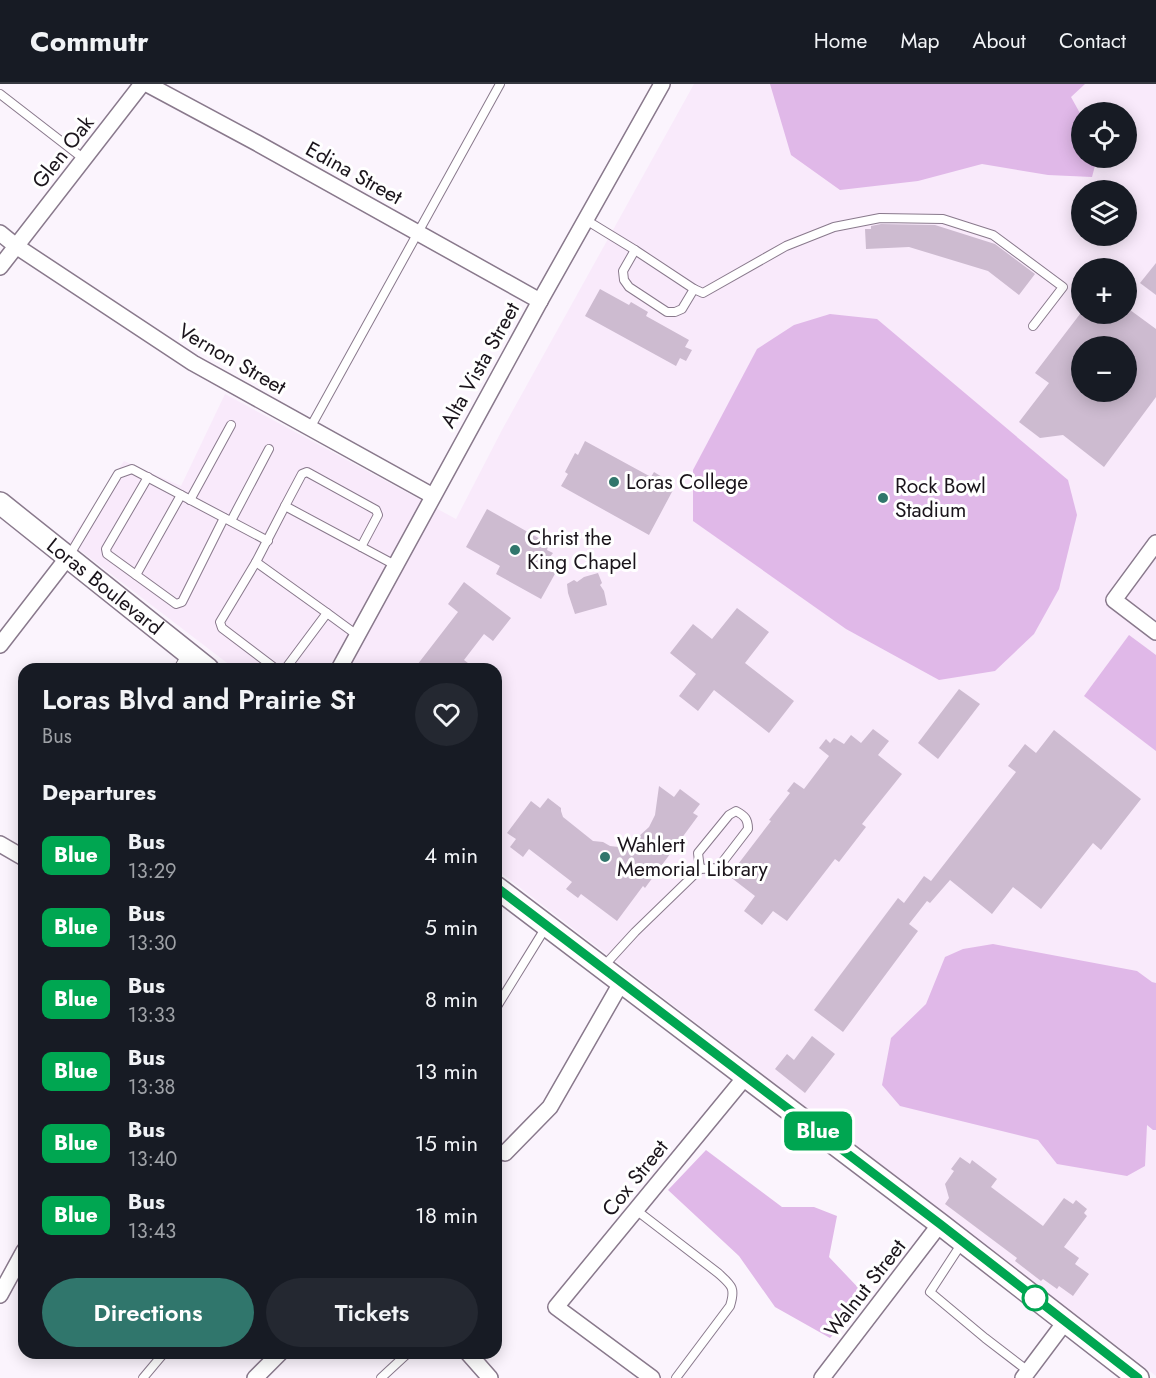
<!DOCTYPE html>
<html lang="en">
<head>
<meta charset="utf-8">
<style>
	body { margin:0; font-family:Jost,sans-serif; background:#242831; color:#f1f3f6; height:100vh; display:flex; flex-direction:column; font-size:22px; white-space:nowrap }
	* { box-sizing:border-box; margin:0 }
	p { font-size:20px; color:#9ea1a6 }
	.icon { flex:none; width:33px; height:33px; fill:none; stroke:currentColor; stroke-width:2; stroke-linecap:round; stroke-linejoin:round }
	.map { position:relative; flex:1; overflow:hidden }
	.sheet { position:absolute; left:18px; top:579px; width:484px; height:696px; display:flex; flex-direction:column; background:#171b24; border-radius:18px; box-shadow:0 3px 15px #0003 }
	.sheet>* { flex:none }
	.badge { padding:0 12px; border-radius:9px; font-size:21px; line-height:39px }
	.tools { position:absolute; left:1071px; top:18px; display:grid; gap:12px }
	.tools a { display:grid; place-items:center; width:66px; height:66px; border-radius:50%; background:#171b24; box-shadow:0 3px 15px #0003; font-size:30px }
	.map>.badge { position:absolute; translate:-50% -50%; box-shadow:0 0 0 3px #fff }
	h2 { padding:0 24px; font-size:22px; line-height:54px }
	.round { display:grid; place-items:center; flex:none; width:63px; height:63px; border-radius:32px; background:#242831 }
	.headline { display:flex; align-items:center; justify-content:space-between; height:102px; padding:0 24px }
	h1 { font-size:28px; font-weight:600; line-height:45px }
	.primary-button { display:flex; gap:12px; margin-top:auto; padding:12px 24px }
	.primary-button a { flex:1; height:69px; border-radius:36px; background:#30766c; color:#fff; font-size:24px; font-weight:600; line-height:69px; text-align:center }
	.primary-button a+a { background:#242831; color:#f1f3f6 }
	ul { padding:0; list-style:none }
	li { display:flex; align-items:center; gap:18px; height:72px; padding:0 24px }
	li div { flex:1 }
	li b { display:block; font-size:22px }
	li em { font-style:normal }
	li .badge { min-width:66px; font-weight:700; text-align:center }
	header { display:flex; align-items:center; gap:36px; box-sizing:border-box; height:84px; padding:0 30px; background:#171b24; border-bottom:2px solid #363941 }
	header strong { font-size:28px }
	nav { display:flex; gap:33px; margin-inline-start:auto; font-size:21px }
	.map>svg:first-child { display:block }
	.built { fill:#f9eafb; fill-rule:evenodd }
	.green { fill:#e0b8e8 }
	.building { fill:#cdbbd0; fill-rule:evenodd }
	.lines { fill:none; stroke-linecap:round; stroke-linejoin:round }
	.service-casing { stroke:#89798c; stroke-width:10 }
	.minor-casing { stroke:#89798c; stroke-width:18 }
	.secondary-casing { stroke:#89798c; stroke-width:24 }
	.service { stroke:#fff; stroke-width:8 }
	.minor { stroke:#fff; stroke-width:15 }
	.secondary { stroke:#fff; stroke-width:21 }
	.line-casing { stroke:#fff; stroke-width:14 }
	.line { stroke:#00a651; stroke-width:9 }
	.poi-dot { fill:#30766c; stroke:#fff; stroke-width:2 }
	.stop-dot { fill:#fff; stroke:#00a651; stroke-width:3 }
	.labels { text-anchor:middle; stroke-width:6; stroke-linejoin:round; paint-order:stroke }
	.street-label { font-size:21px; fill:#1a141b; stroke:#fff }
	.poi-label { font-size:21px; fill:#1a141b; stroke:#fff; text-anchor:start }
</style>
</head>
<body>
<header>
<strong>Commutr</strong>
<nav><a>Home</a><a>Map</a><a>About</a><a>Contact</a></nav>
</header>
<div class="map">
<svg width="1156" height="1294" viewBox="0 0 1156 1294">
	<rect width="100%" height="100%" fill="#fbf4fd"/>
	<!-- built -->
	<path class="built" d="M694 0H1156V1292L497 786 496 585H235L69 458 124 377 181 402 225 310 456 435 503 344ZM1082 28H1126V74H1082ZM1082 106H1126V152H1082ZM1082 184H1126V230H1082ZM1082 262H1126V308H1082Z"/>
	<!-- green -->
	<g class="green">
		<path d="M770 0H1085L1071 13 1081 31 1082 74H1097L1092 93 1048 91 982 80 918 97 840 106 791 71Z"/>
		<path d="M830 230 877 235 1068 396 1077 431 1059 505 1034 550 995 587 939 596 846 545 693 437V386L757 265 794 241Z"/>
		<path d="M1129 551 1156 571V667L1084 612Z"/>
		<path d="M993 860 1137 887 1152 898 1156 899V1046H1153L1147 1041 1145 1082 1127 1092 1057 1080 1038 1056 900 1022 882 1001 891 954 926 920 945 873 963 865Z"/>
		<path d="M706 1066 782 1123H814L837 1132 829 1173 867 1213 830 1254 775 1223 739 1172 668 1106Z"/>
	</g>
	<!-- building -->
	<g class="building">
		<path d="M881 140 935 141 995 160 1035 190 1019 211 988 187 909 163 866 165 865 145H871V142Z"/>
		<path d="M1156 179V211L1140 199Z"/>
		<path d="M600 205 629 221 631 218 648 228 646 232 689 256 685 263 692 266 686 277 680 274 676 282 585 232Z"/>
		<path d="M1126 223 1156 245V313L1104 383 1063 351 1040 354 1019 338 1049 299 1035 289 1080 230H1126ZM1082 262H1126V308H1082Z"/>
		<path d="M585 357 651 393 654 388 667 396 665 401 673 406 649 451 561 402 568 390 565 388 575 369 578 371Z"/>
		<path d="M487 425 549 460 547 466 553 469 550 473 561 479 541 515 496 490 500 482 466 463Z"/>
		<path d="M598 489 602 499 600 501 604 507 607 521 575 530 568 509 567 500 574 496 577 498 584 493Z"/>
		<path d="M464 498 511 534 493 557 484 550 464 576 476 585H414L458 528 448 520Z"/>
		<path d="M737 524 769 548 745 579 794 617 769 649 714 606 698 627 679 612 696 590 670 569 693 540 712 555Z"/>
		<path d="M959 605 980 620 938 675 918 659Z"/>
		<path d="M873 645 889 657 878 671 902 690 862 740 866 743 839 778 835 775 787 837 773 827 762 841 744 827 755 812 729 792 771 737 769 736 790 709 787 707 794 698 804 705 829 672 819 664 826 655 830 659 834 654 844 660 851 651 861 659Z"/>
		<path d="M1054 646 1141 715 1101 766 1093 759 1041 825 1013 803 992 830 950 796 930 819 927 817 909 840 918 847 843 948 814 926 898 814 904 819 924 792 931 797 1016 688 1008 682 1025 660 1036 669Z"/>
		<path d="M659 702 674 713 680 705 700 720 693 729 698 732 645 804 643 802 617 837 581 810 578 814 566 805 572 798 529 765 523 773 510 763 516 755 507 749 531 717 540 724 548 714 561 724V727L563 733 593 757 603 758 610 762 619 763 637 754 649 743 655 731Z"/>
		<path d="M812 952 835 970 805 1009 775 985 787 970 794 976Z"/>
		<path d="M960 1073 970 1080 972 1076 997 1095 991 1103 1043 1142 1064 1114 1073 1120 1076 1116 1087 1125 1084 1129 1087 1132 1064 1163 1079 1174 1075 1180 1089 1190 1073 1212 1059 1202 1057 1205 1043 1195 1041 1197 1015 1177 1017 1174 945 1120 949 1114 945 1100 954 1087 951 1085Z"/>
	</g>
	<g class="lines">
		<defs>
			<g id="service">
				<path d="M0 10 84 75"/>
				<path d="M586 136 635 166 694 205 703 209 786 162 834 143 880 134 943 135 993 151 1063 203 1033 242"/>
				<path d="M635 166 623 187 624 196 629 203 667 228H675L682 225 694 205"/>
				<path d="M310 344 500 0"/>
				<path d="M148 393 106 465 107 470 176 520 182 518 224 434"/>
				<path d="M190 416 231 341"/>
				<path d="M231 437 269 365"/>
				<path d="M361 463 378 431 376 426 307 388 302 390 285 422 395 481"/>
				<path d="M69 472 118 390 132 385 268 457"/>
				<path d="M256 478 327 529 286 584 282 585"/>
				<path d="M136 491 181 411"/>
				<path d="M327 529 357 551"/>
				<path d="M178 585 187 569"/>
				<path d="M276 585 222 544 220 538 256 478 285 422"/>
				<path d="M603 883 635 848 700 785 698 769 729 731 736 727C745 732 748 735 748 745L718 784 700 785"/>
				<path d="M496 924 546 843"/>
				<path d="M636 1126 718 1189C731 1201 736 1203 730 1222L676 1294"/>
				<path d="M962 1159 930 1208 985 1254 1028 1287"/>
				<path d="M143 1294 164 1269"/>
				<path d="M381 1294 408 1269"/>
			</g>
			<g id="minor">
				<path d="M147 0 257 59 540 217"/>
				<path d="M0 149 16 162 193 279 433 412"/>
				<path d="M0 183 142 0"/>
				<path d="M1156 459 1114 516 1156 548"/>
				<path d="M0 561 68 473"/>
				<path d="M339 585 540 217 662 0"/>
				<path d="M0 760 24 774"/>
				<path d="M505 1069 550 1023 621 899"/>
				<path d="M0 1211 24 1167"/>
				<path d="M468 1269 490 1294"/>
				<path d="M255 1294 280 1269"/>
				<path d="M652 1294 556 1223 746 992"/>
				<path d="M822 1294 940 1140"/>
				<path d="M1023 1294 1065 1238"/>
			</g>
			<g id="secondary">
				<path id="s1" d="M0 419 208 585"/>
				<path d="M496 803 940 1140 1138 1294"/>
			</g>
		</defs>
		<!-- service casing -->
		<use href="#service" class="service-casing"/>
		<!-- minor casing -->
		<use href="#minor" class="minor-casing"/>
		<!-- secondary casing -->
		<use href="#secondary" class="secondary-casing"/>
		<!-- service -->
		<use href="#service" class="service"/>
		<!-- minor -->
		<use href="#minor" class="minor"/>
		<!-- secondary -->
		<use href="#secondary" class="secondary"/>
	</g>
	<g class="lines">
		<defs>
			<path id="line" d="M496 803 940 1140 1138 1294"/>
		</defs>
		<!-- line casing -->
		<use href="#line" class="line-casing"/>
		<!-- line -->
		<use href="#line" class="line"/>
	</g>
	<!-- markers -->
	<g class="poi-dot">
		<circle cx="614" cy="398" r="6"/>
		<circle cx="883" cy="414" r="6"/>
		<circle cx="515" cy="466" r="6"/>
		<circle cx="605" cy="773" r="6"/>
	</g>
	<circle class="stop-dot" cx="1035" cy="1214" r="12"/>
	<g class="labels">
		<!-- street labels -->
		<g class="street-label">
			<text transform="translate(63 68) rotate(-52)" y="7">Glen Oak</text>
			<text transform="translate(354 89) rotate(29)" y="7">Edina Street</text>
			<text transform="translate(232 275) rotate(30)" y="7">Vernon Street</text>
			<text transform="translate(480 281) rotate(-61)" y="7">Alta Vista Street</text>
			<text dy="7" stroke="none"><textPath href="#s1" startOffset="134">Loras Boulevard</textPath></text>
			<text transform="translate(635 1094) rotate(-51)" y="7">Cox Street</text>
			<text transform="translate(865 1204) rotate(-52)" y="7">Walnut Street</text>
		</g>
		<!-- poi labels -->
		<g class="poi-label">
			<text x="626" y="405">Loras College</text>
			<text x="895" y="409">Rock Bowl<tspan x="895" dy="24">Stadium</tspan></text>
			<text x="527" y="461">Christ the<tspan x="527" dy="24">King Chapel</tspan></text>
			<text x="617" y="768">Wahlert<tspan x="617" dy="24">Memorial Library</tspan></text>
		</g>
	</g>
</svg>
<div class="tools">
<a><svg class="icon" aria-label="locate" viewBox="0 0 24 24"><circle cx="12" cy="12" r="6"/><path d="M12 2v4M12 18v4M2 12h4M18 12h4"/></svg></a>
<a><svg class="icon" aria-label="layers" viewBox="0 0 24 24"><path d="M12 4l9 5-9 5-9-5zM3 14l9 5 9-5"/></svg></a>
<a>+</a>
<a>−</a>
</div>
<b class="badge" style="left:818px;top:1047px;background:#00a651;color:#fff">Blue</b>
<section class="sheet">
<div class="headline"><div><h1>Loras Blvd and Prairie St</h1><p>Bus</p></div><a class="round"><svg class="icon" aria-label="heart" viewBox="0 0 24 24"><path d="M12 20l-8-8c-3-5 5-10 8-4 3-6 11-1 8 4z"/></svg></a></div>
<h2>Departures</h2>
<ul>
<li><span class="badge" style="background:#00a651;color:#fff">Blue</span><div><b>Bus</b><p>13:29</p></div><em>4 min</em></li>
<li><span class="badge" style="background:#00a651;color:#fff">Blue</span><div><b>Bus</b><p>13:30</p></div><em>5 min</em></li>
<li><span class="badge" style="background:#00a651;color:#fff">Blue</span><div><b>Bus</b><p>13:33</p></div><em>8 min</em></li>
<li><span class="badge" style="background:#00a651;color:#fff">Blue</span><div><b>Bus</b><p>13:38</p></div><em>13 min</em></li>
<li><span class="badge" style="background:#00a651;color:#fff">Blue</span><div><b>Bus</b><p>13:40</p></div><em>15 min</em></li>
<li><span class="badge" style="background:#00a651;color:#fff">Blue</span><div><b>Bus</b><p>13:43</p></div><em>18 min</em></li>
</ul>
<div class="primary-button"><a>Directions</a><a>Tickets</a></div>
</section>
</div>
</body>
</html>
